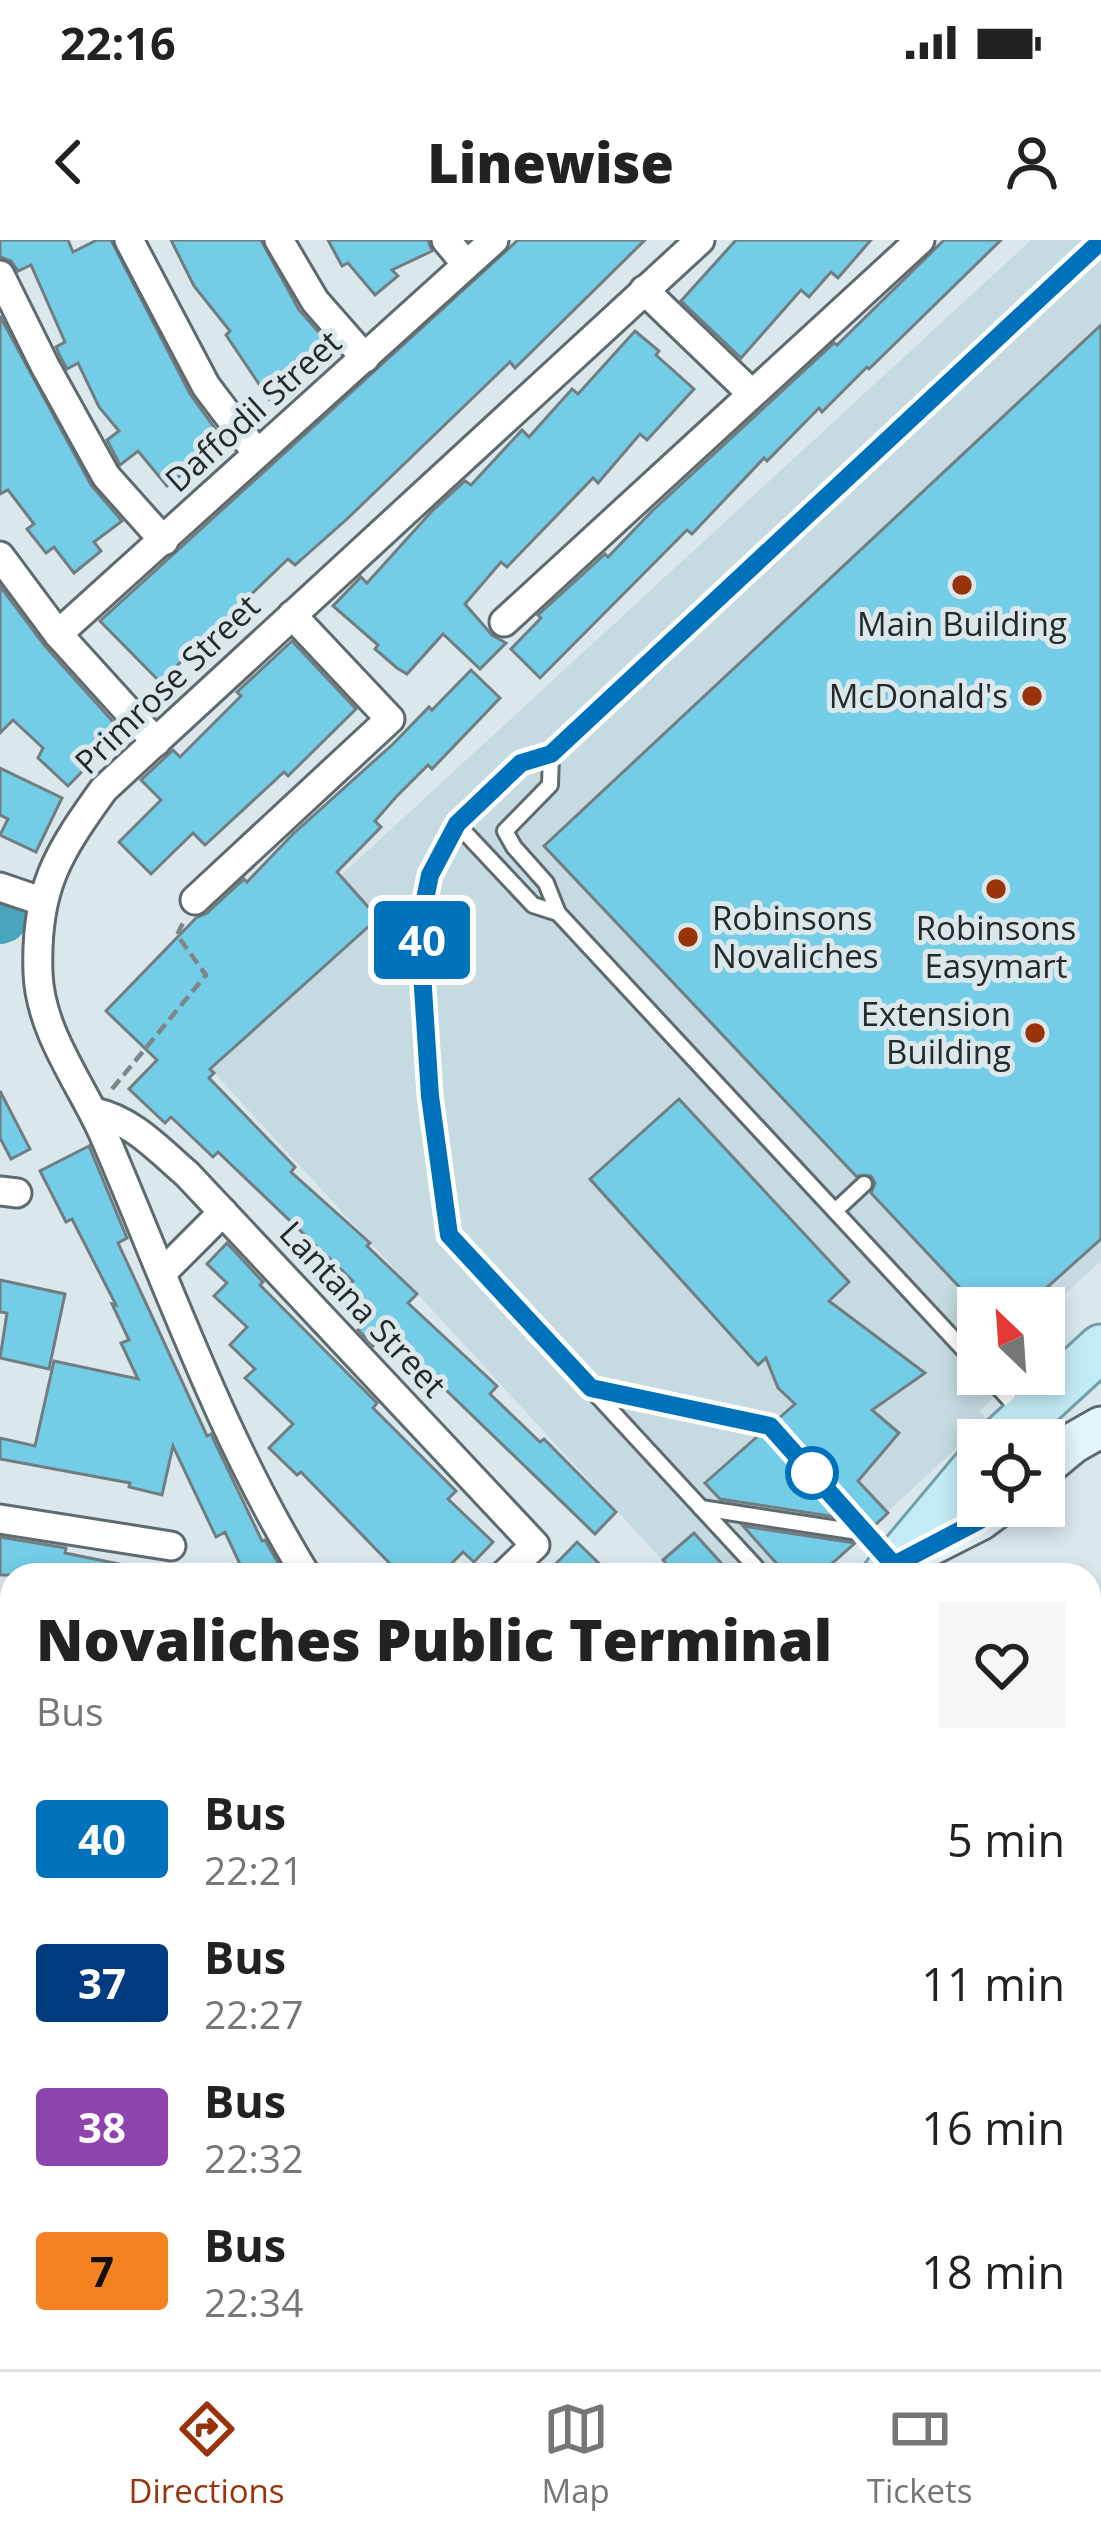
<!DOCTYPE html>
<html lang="en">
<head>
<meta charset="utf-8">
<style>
	body { margin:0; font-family:"Open Sans",sans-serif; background:#f6f6f6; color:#222; height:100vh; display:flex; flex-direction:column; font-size:45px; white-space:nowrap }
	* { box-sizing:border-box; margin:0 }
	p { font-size:39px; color:#767676 }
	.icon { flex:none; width:66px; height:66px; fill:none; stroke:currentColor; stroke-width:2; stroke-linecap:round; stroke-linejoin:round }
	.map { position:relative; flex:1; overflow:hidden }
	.details { position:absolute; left:0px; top:1323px; width:1101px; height:807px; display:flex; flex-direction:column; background:#fff; border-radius:36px 36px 0 0; box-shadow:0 6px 18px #0003 }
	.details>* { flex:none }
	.badge { padding:0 24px; border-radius:9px; font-size:42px; line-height:78px }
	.needle { width:78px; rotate:335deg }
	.controls { position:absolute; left:957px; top:1047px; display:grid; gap:24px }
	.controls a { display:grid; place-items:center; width:108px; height:108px; border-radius:0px; background:#fff; box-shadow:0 6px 18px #0003; font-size:60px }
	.map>.badge { position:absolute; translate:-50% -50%; box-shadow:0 0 0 6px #fff }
	.round { display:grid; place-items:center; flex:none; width:126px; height:126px; border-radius:0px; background:#f6f6f6 }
	.headline { display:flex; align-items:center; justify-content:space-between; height:204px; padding:0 36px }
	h1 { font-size:57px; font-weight:800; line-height:90px }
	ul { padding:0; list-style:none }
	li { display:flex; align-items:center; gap:36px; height:144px; padding:0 36px }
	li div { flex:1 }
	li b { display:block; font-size:45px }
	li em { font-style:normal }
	li .badge { min-width:132px; font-weight:700; text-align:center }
	.status { display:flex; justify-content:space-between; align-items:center; height:84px; padding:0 60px; background:#fff; direction:ltr }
	.status svg { height:33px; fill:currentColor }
	header { display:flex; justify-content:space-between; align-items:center; height:156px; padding:0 36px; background:#fff; font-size:54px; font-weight:800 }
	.tabs { display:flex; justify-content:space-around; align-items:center; height:168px; border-top:3px solid #e0e0e0; background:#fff; font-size:33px; color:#767676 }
	.tabs a { display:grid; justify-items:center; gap:6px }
	.tabs .active { color:#99330a }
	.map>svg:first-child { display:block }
	.built { fill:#c5dbe1 }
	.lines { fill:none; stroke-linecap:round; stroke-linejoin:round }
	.river { stroke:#49a5be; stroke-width:48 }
	.building { fill:#73cde7; stroke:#717d81; stroke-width:3 }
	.lane-casing { stroke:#5e6a6e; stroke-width:20 }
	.street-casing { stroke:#5e6a6e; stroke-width:33 }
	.secondary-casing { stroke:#5e6a6e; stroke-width:45 }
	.primary-casing { stroke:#719eab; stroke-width:51 }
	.path { stroke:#7d878a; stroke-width:4.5; stroke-dasharray:12 6; stroke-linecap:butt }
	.lane { stroke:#fff; stroke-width:14 }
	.street { stroke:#fff; stroke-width:27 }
	.secondary { stroke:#e1f5fa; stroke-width:39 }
	.primary { stroke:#c3ebf6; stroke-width:45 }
	.line-casing { stroke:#fff; stroke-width:27 }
	.line { stroke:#0072bc; stroke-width:18 }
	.poi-dot { fill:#99330a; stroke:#dae8ec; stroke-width:4.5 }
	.stop-dot { fill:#fff; stroke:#0072bc; stroke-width:6 }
	.labels { text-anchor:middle; stroke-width:10; stroke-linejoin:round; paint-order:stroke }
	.street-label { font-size:33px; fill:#24292b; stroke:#dae8ec }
	.poi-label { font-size:33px; fill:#24292b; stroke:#dae8ec }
</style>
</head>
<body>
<div class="status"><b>22:16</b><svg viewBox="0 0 49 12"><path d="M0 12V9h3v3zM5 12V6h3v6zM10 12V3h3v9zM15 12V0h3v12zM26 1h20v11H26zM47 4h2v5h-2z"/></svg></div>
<header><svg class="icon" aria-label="back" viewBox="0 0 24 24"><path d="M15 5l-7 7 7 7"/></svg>Linewise<svg class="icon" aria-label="person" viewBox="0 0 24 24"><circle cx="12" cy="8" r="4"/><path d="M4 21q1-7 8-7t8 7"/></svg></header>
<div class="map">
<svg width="1101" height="2129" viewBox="0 0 1101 2129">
	<rect width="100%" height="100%" fill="#dae8ec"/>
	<!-- built -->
	<g class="built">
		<path d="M1031 0H1101V1021L1044 1073V1068H978V1134L1017 1136 980 1170 987 1180 819 1335H676L174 789Z"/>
		<path d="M264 2118H396L401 2129H270Z"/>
	</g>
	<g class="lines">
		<!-- river -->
		<path class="river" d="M0 680 3 679"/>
	</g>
	<!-- building -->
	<g class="building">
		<path d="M0 0H68L73 12 97 0H111L190 154 222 198 195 219 198 222 167 246 138 211 120 225 107 200 119 191 99 167 78 123 67 129 61 118 56 107 65 102 31 25 18 31 11 21 0 17Z"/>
		<path d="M171 0H261L299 70 332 107 269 159 226 95 230 91 194 46Z"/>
		<path d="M328 0H428L432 11 392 30 398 36 375 55 348 23 342 26Z"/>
		<path d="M518 0H645L515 128 510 122 347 279 295 325 288 319 160 442 100 381Z"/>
		<path d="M736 0H871L838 38 831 32 809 57 801 50 741 118 681 61Z"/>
		<path d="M944 0H1001L869 129 867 127 822 172 819 168 767 221 764 218 692 294 687 290 540 438 511 409 541 378 538 375 605 314 608 317 652 271 834 103 837 105Z"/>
		<path d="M0 76 91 245 122 281 94 302 101 311 74 333 54 307 46 313 27 289 34 284 8 250 0 254Z"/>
		<path d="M1101 85V999L1024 1068H979L871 953 875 943 871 936H856L544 606Z"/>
		<path d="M635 91 659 111 656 115 694 149 647 200 640 194 598 243 593 238 507 327 501 322 465 364 492 395 506 403 480 429 443 394 407 434 397 428 375 409 378 405 333 366 361 337 367 343 432 271 465 241 471 245 522 190 529 197 572 149 578 154Z"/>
		<path d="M0 346 45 406 116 485 95 508 100 513 68 546 38 518 43 508 13 480 0 493Z"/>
		<path d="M292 401 356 469 288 536 284 532 205 605 193 593 151 634 119 602 161 560 141 540 173 510 180 517 241 456 237 452Z"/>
		<path d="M471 430 500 458 432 529 428 525 396 557 375 581 381 587 337 632 378 678 210 829 214 833 209 838 295 927 291 932 370 1003 367 1006 417 1054 408 1063 497 1146 490 1154 540 1202 544 1199 616 1272 595 1294 387 1093 373 1106 358 1090 375 1073 348 1047 353 1041 218 912 213 917 171 877 165 883 129 849 157 820 106 771 196 678 207 673 244 639 247 642 293 594 393 504 429 467 432 470Z"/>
		<path d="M0 528 62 558 36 612 0 595 8 579 0 575Z"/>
		<path d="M0 851 30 909 11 919 0 898Z"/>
		<path d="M679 859 849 1042 829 1061 925 1133 872 1170 899 1193 858 1241 888 1273 874 1286 778 1179 795 1164 778 1148 766 1118 758 1125 590 939Z"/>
		<path d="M89 906 127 998 118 1003 157 1087 207 1196 211 1194 262 1301 265 1300 285 1335H245L225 1292 216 1297 173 1206 162 1255 129 1247 130 1243 0 1219V1198L35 1206 54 1121 138 1139 121 1103 129 1100 112 1064 116 1065 72 979 66 982 40 931Z"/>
		<path d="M227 1003 263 1042 260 1045 377 1163 373 1168 456 1251 448 1259 493 1302 474 1322 463 1312 440 1335H401L301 1232 297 1235 269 1208 293 1184 245 1138 255 1129 230 1105 247 1087 214 1056 227 1043 207 1024Z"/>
		<path d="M0 1040 65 1054 49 1129 0 1118 7 1073 0 1072Z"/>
		<path d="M759 1195 764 1196 836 1277 720 1259 705 1243Z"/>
		<path d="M743 1286 855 1303 819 1335H787Z"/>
		<path d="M694 1293 732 1335H676L663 1320Z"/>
		<path d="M0 1297 66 1308 65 1313 124 1325 123 1335H0Z"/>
		<path d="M577 1302 611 1335H545Z"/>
	</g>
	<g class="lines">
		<defs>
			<g id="lane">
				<path d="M551 514 550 545 505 591 514 607 546 643 558 673 978 1125"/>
				<path d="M457 584 533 665 558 673"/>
				<path d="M835 971 864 944"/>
				<path d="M986 1134 1056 1210"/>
				<path d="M591 1148 770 1186 888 1319"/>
				<path d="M701 1268 865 1293"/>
				<path d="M638 1335H646"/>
				<path d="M763 1335 449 995 430 856 422 733V674L429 635 457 584 521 523 551 514 1101 1"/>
			</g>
			<g id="street">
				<path d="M129 0 206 146 256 212"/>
				<path d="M279 0 315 61 365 118"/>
				<path d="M446 0 466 24"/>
				<path d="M0 35 45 126 106 236 164 301"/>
				<path d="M644 50 751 153"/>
				<path d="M0 316 58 394 156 502"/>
				<path d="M504 382 920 0"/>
				<path d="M58 394 494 0"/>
				<path d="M0 647 41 661"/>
				<path d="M195 660 390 479 292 375"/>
				<path d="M94 872C132 880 158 909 187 934L535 1305 504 1335"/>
				<path d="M0 951 17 953"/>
				<path d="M163 1032 223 972"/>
				<path d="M0 1279 171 1306"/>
				<path d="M306 1335C221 1197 167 1041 103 893 80 842 40 791 38 733 35 649 57 614 104 549L700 0"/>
				<path d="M0 1686 12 1675"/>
				<path d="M1089 1938 1101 1932"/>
				<path d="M1089 1981 1101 2006"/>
				<path d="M427 2118 432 2129"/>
				<path d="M700 2118 705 2129"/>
				<path d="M922 2118 927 2129"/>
			</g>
			<g id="secondary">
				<path d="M1044 1227 1073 1203 1101 1187"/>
				<path d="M903 1319 980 1280 999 1266"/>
				<path d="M0 1916 12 1931"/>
			</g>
			<g id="primary">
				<path d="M1001 1200 1101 1108"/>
				<path d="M886 1335 978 1225"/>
				<path d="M80 2129 92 2118"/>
			</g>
		</defs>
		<!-- lane casing -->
		<use href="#lane" class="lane-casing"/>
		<!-- street casing -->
		<use href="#street" class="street-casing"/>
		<!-- secondary casing -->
		<use href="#secondary" class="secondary-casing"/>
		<!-- primary casing -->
		<use href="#primary" class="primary-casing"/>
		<!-- path -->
		<path class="path" d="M112 849 206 735 177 695 183 683"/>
		<!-- lane -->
		<use href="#lane" class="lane"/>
		<!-- street -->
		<use href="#street" class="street"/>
		<!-- secondary -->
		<use href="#secondary" class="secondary"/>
		<!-- primary -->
		<use href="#primary" class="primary"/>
	</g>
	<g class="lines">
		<defs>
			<path id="line" d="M999 1266 980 1280 894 1325 770 1186 591 1148 449 995 430 856 422 733V674L430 635 457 584 521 523 551 514 1101 1"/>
		</defs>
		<!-- line casing -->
		<use href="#line" class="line-casing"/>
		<!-- line -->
		<use href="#line" class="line"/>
	</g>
	<!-- markers -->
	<g class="poi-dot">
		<circle cx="962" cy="345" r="12"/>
		<circle cx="1032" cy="456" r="12"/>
		<circle cx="996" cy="649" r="12"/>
		<circle cx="688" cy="697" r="12"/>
		<circle cx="1035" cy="793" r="12"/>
	</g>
	<circle class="stop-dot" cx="812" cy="1233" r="24"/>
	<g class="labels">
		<!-- street labels -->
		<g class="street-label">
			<text transform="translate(253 171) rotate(-42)" y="12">Daffodil Street</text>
			<text transform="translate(167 444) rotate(-44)" y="12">Primrose Street</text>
			<text transform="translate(363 1069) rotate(47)" y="12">Lantana Street</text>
		</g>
		<!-- poi labels -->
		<g class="poi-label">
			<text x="962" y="396">Main Building</text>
			<text x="1008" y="468" text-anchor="end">McDonald's</text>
			<text x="712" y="690" text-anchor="start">Robinsons<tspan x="712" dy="38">Novaliches</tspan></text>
			<text x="996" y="700">Robinsons<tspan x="996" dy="38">Easymart</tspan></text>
			<text x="1011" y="786" text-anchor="end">Extension<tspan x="1011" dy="38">Building</tspan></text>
		</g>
	</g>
</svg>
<div class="controls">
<a><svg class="needle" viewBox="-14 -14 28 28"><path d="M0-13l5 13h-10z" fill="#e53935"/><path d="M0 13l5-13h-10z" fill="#767676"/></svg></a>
<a><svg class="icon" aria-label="locate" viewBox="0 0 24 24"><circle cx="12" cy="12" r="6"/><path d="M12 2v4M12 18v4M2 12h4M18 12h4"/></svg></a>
</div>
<b class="badge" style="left:422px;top:700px;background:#0072bc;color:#fff">40</b>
<section class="details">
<div class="headline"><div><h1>Novaliches Public Terminal</h1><p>Bus</p></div><a class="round"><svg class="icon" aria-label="heart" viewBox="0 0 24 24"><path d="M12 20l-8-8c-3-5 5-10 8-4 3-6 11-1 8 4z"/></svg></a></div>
<ul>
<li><span class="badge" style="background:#0072bc;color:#fff">40</span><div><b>Bus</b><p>22:21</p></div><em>5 min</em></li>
<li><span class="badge" style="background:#003b80;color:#fff">37</span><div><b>Bus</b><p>22:27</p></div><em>11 min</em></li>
<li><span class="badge" style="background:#8e44ad;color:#fff">38</span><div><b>Bus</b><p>22:32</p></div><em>16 min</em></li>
<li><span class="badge" style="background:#f58220;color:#111">7</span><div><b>Bus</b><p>22:34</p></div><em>18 min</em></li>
</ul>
</section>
</div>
<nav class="tabs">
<a class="active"><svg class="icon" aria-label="directions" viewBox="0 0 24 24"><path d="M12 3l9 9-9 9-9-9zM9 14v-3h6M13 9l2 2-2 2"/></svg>Directions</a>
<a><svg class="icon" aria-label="map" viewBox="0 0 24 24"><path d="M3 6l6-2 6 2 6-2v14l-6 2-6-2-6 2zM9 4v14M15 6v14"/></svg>Map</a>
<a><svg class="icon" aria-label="tickets" viewBox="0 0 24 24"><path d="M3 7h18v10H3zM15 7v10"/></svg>Tickets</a>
</nav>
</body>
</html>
